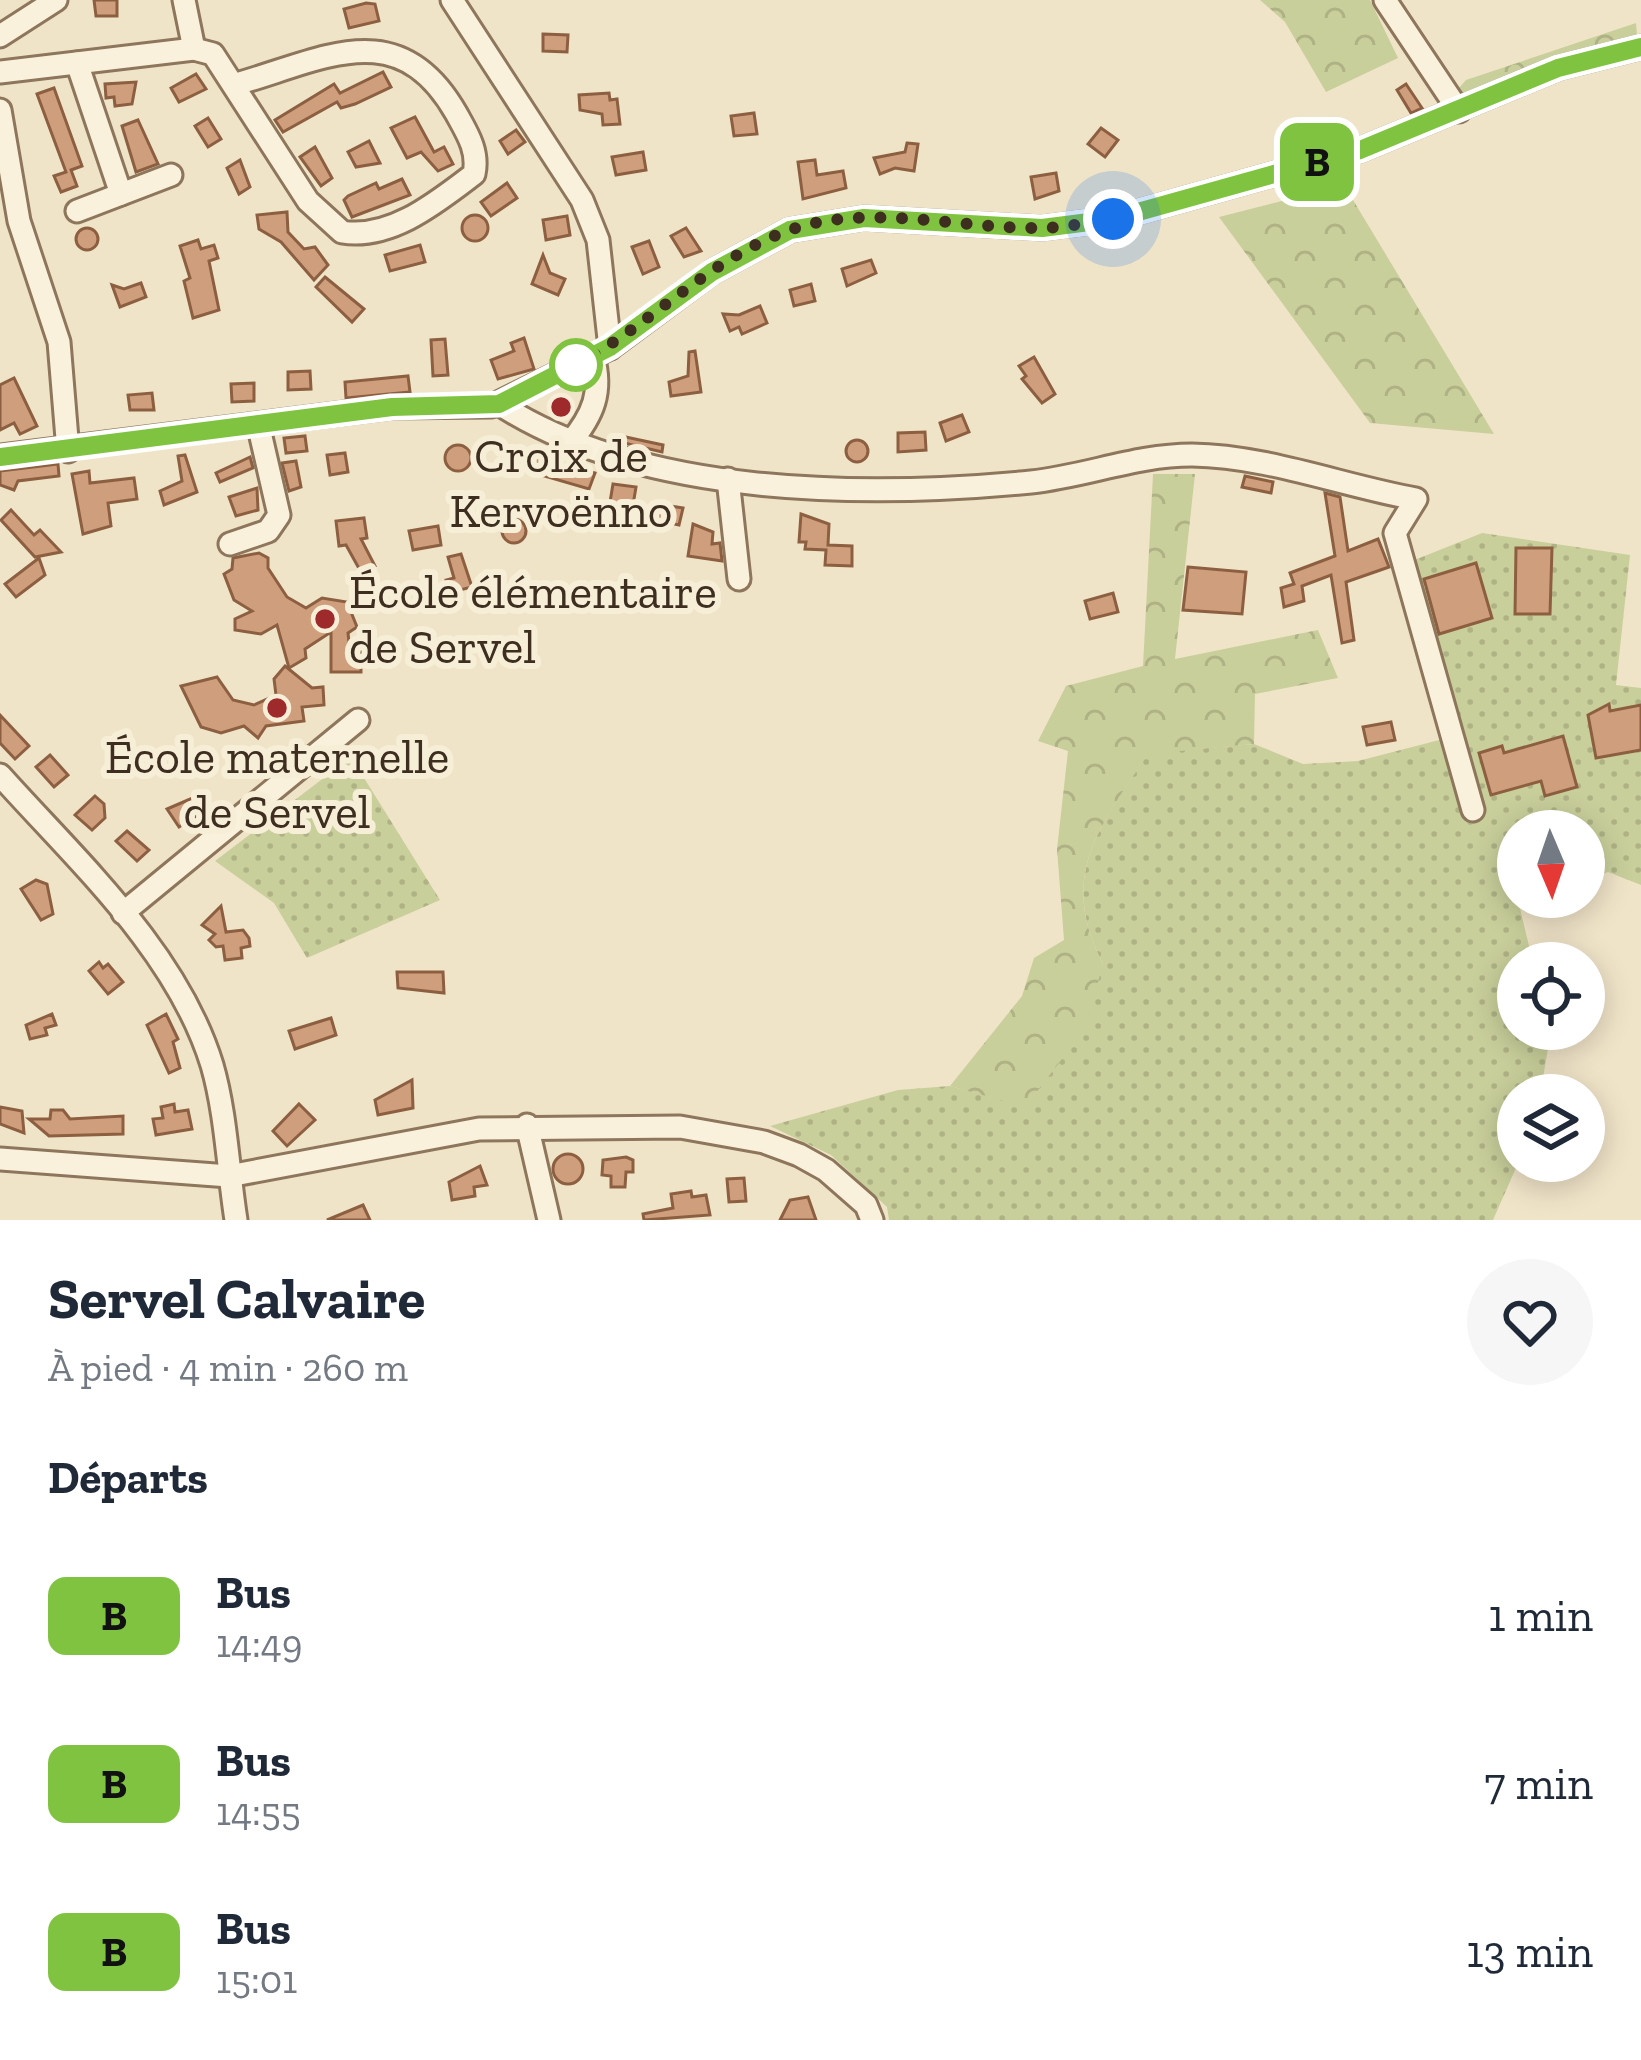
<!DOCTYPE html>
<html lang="fr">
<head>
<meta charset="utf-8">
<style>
	body { margin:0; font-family:"Zilla Slab",serif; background:#f6f6f7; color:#1f2937; height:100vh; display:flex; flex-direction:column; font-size:45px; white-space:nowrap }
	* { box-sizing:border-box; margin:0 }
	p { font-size:39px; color:#747a83 }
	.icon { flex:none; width:66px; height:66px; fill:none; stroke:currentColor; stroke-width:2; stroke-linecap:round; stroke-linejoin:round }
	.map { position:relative; height:1220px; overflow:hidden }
	.drawer { display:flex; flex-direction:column; background:#fff; flex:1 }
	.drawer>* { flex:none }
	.badge { padding:0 24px; border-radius:18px; font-size:42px; line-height:78px }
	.needle { width:78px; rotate:178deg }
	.tools { position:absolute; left:1497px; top:810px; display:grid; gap:24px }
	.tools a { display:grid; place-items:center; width:108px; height:108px; border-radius:50%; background:#fff; box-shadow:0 6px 30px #0003; font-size:60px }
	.you { position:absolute; width:60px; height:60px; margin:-30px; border:9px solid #fff; border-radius:50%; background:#1a73e8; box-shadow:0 0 0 18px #1a73e833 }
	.map>.badge { position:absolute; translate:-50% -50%; box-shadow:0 0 0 6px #fff }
	h2 { padding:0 48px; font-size:45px; line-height:108px }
	.round { display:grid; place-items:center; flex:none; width:126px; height:126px; border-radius:63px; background:#f6f6f7 }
	.overview { display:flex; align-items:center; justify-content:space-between; height:204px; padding:0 48px }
	h1 { font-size:57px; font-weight:700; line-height:90px }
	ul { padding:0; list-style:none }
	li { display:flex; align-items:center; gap:36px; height:168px; padding:0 48px }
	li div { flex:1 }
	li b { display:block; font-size:45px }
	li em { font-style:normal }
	li .badge { min-width:132px; font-weight:700; text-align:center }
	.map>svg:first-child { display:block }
	.grass { fill:url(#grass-dots) }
	.forest { fill:url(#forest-crowns) }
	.building { fill:#cf9f7d; stroke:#8d5f41; stroke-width:3 }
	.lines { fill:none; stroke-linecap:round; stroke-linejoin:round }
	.minor-casing { stroke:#8d765c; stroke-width:27 }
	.minor { stroke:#faf1dc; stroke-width:21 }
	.line-casing { stroke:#fff; stroke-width:27 }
	.line { stroke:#80c341; stroke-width:18 }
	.walk { stroke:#3d2e20; stroke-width:12; stroke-dasharray:0 21.6 }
	.stop-dot { fill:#fff; stroke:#80c341; stroke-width:6 }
	.poi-dot { fill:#9e2a2b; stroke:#f7eed8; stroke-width:4.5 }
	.labels { text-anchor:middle; stroke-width:12; stroke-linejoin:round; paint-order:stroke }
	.poi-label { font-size:48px; fill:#3d2e20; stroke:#f7eed8 }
</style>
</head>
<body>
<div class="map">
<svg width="1641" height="1220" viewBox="0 0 1641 1220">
	<defs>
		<pattern id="grass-dots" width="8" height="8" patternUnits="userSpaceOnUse" patternTransform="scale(3)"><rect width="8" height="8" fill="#c9cf9b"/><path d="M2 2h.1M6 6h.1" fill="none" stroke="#aeb285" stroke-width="1.8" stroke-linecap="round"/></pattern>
		<pattern id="forest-crowns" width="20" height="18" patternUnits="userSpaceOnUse" patternTransform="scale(3)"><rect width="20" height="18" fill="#c9cf9b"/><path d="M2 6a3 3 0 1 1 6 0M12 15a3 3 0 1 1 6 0" fill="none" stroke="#aeb285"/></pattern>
	</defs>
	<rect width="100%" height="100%" fill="#f0e4c8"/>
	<!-- grass -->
	<g class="grass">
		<path d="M1482 533 1630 555 1616 685 1641 688V885L1608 872 1584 881V831H1518V897H1538L1519 904 1533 963H1518V1029H1549L1550 1037 1540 1095H1518L1519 1161 1493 1220H889L887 1207 831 1155 770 1126 898 1090 950 1086 1025 1106 1103 964C1057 876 1100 826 1148 753L1254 744 1303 764 1358 761 1447 738 1402 565Z"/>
		<path d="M351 757 440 900 307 958 274 903 215 861Z"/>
	</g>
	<!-- forest -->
	<g class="forest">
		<path d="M1260 0H1370L1398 58 1326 92 1285 22Z"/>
		<path d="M1636 23 1637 35 1466 101 1459 88 1466 80Z"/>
		<path d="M1344 185 1494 434 1370 423 1219 217Z"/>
		<path d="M1153 474H1195L1175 659 1318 630 1338 678 1255 694 1254 744 1148 754C1100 826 1057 876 1103 964L1085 1029 1025 1107 950 1086 1022 996 1034 958 1064 940 1057 849 1068 751 1038 741 1066 686 1143 666Z"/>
	</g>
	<!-- building -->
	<g class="building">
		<path d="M94 0H117V16H96Z"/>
		<path d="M366 3 375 4 379 21 349 28 344 9Z"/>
		<path d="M543 34 568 35 567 52 543 51Z"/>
		<path d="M383 72 391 87 355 104 341 108 337 102 283 132 275 120 334 84 340 93Z"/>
		<path d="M196 74 206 89 179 102 171 88Z"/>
		<path d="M136 82 132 104 115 106 114 97 106 98 105 84Z"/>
		<path d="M1406 84 1422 108 1411 113 1397 90Z"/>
		<path d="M54 88 82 166 71 170 77 186 61 192 54 176 66 172 37 94Z"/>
		<path d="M609 93 610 100 617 99 620 124 603 125 602 114 580 110 579 95Z"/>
		<path d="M754 113 757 134 734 136 731 116Z"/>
		<path d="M415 117 434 152 444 147 453 164 438 171 421 152 407 158 391 128Z"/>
		<path d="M208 118 221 139 208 147 195 126Z"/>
		<path d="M138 120 158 164 136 172 122 126Z"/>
		<path d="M1101 128 1118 140 1105 157 1088 144Z"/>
		<path d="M516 130 525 142 508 154 500 141Z"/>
		<path d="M369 141 380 163 356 167 348 152Z"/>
		<path d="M907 143 918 144 914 171 895 168 880 174 874 158 905 152Z"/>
		<path d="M315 147 332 178 321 186 300 157Z"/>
		<path d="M643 152 646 170 616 175 612 157Z"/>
		<path d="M240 160 250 187 239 194 227 168Z"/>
		<path d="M815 160 817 175 843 171 846 188 803 199 798 162Z"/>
		<path d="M1056 173 1059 191 1035 199 1031 177Z"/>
		<path d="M402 179 410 195 352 217 344 200 348 196 376 183 379 189Z"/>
		<path d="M507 183 517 198 491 216 481 202Z"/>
		<path d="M287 212 288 232 304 249 315 247 328 265 314 280 281 242 259 229 257 215Z"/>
		<circle cx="475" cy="228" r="13"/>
		<path d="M567 216 570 235 546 240 543 220Z"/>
		<circle cx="87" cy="239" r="11"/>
		<path d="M686 228 701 251 684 257 671 236Z"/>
		<path d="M198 240 201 249 214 245 218 258 209 261 219 310 193 318 184 281 190 278 180 246Z"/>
		<path d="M649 241 659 267 643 274 632 247Z"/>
		<path d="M420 245 425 262 390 271 385 255Z"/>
		<path d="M543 255 550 273 565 279 558 295 532 284Z"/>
		<path d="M871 260 876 273 847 286 842 269Z"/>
		<path d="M325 277 364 309 352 322 316 287Z"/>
		<path d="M141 283 146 297 120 307 112 285 124 289Z"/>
		<path d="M811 284 815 301 794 306 790 290Z"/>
		<path d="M760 306 767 323 742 334 739 327 730 331 723 314 739 315Z"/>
		<path d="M524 338 534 369 498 379 491 360 514 351 511 343Z"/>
		<path d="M445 339 448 375 433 376 431 340Z"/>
		<path d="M695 351 701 392 671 396 669 382 688 376 689 352Z"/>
		<path d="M1034 357 1055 394 1042 403 1022 379 1026 376 1019 366Z"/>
		<path d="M310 371 311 389 288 390V372Z"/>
		<path d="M408 376 410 392 346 398 345 382Z"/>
		<path d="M14 378 37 426 20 434 14 423 0 430V385Z"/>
		<path d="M254 383V401L232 402 231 384Z"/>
		<path d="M152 393 154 410H130L128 395Z"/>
		<path d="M962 415 969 432 946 441 940 423Z"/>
		<path d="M925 432 926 450 898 452V433Z"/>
		<path d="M305 436 307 451 286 453 284 438Z"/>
		<path d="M621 436 663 445 662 452 620 442Z"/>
		<circle cx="857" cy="451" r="11"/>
		<circle cx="458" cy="458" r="13"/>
		<path d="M345 453 348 472 330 475 327 455Z"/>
		<path d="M185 455 197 492 164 505 160 491 182 481 178 456Z"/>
		<path d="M528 456 547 457 559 473 562 463 595 473 589 489 527 471Z"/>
		<path d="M250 457 253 468 220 482 216 473Z"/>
		<path d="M296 461 301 487 289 491 282 463Z"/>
		<path d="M58 464 59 476 18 481 14 490 0 485V471Z"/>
		<path d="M89 471 90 483 134 478 137 499 108 503 111 526 83 534 72 474Z"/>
		<path d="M1245 476 1273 482 1271 493 1242 487Z"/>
		<path d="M613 484 636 487 633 505 610 502Z"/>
		<path d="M257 488 258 510 236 516 229 497Z"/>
		<path d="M1325 493 1340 497 1348 551 1378 539 1389 567 1346 582 1354 640 1342 643 1331 575 1302 586 1304 601 1284 607 1281 588 1294 584 1290 573 1335 556Z"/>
		<path d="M658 504 683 508 679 525 655 520Z"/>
		<path d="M11 510 34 535 40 530 61 552 35 557 1 520Z"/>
		<path d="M801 514 829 524 828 545 852 546V566L825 565 826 550 805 549 806 542H799Z"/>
		<path d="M364 518 367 538 361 539 375 566 362 574 346 545 339 546 336 521Z"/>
		<circle cx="514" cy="531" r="12"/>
		<path d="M693 524 713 532 712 544 720 543 722 561 688 556Z"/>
		<path d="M438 526 441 545 413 550 409 531Z"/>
		<path d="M1516 548H1552L1550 614H1515Z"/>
		<path d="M259 553 268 558V568L287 597 306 608 322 598 347 602 357 627 348 633 350 652H361V672H331V632L305 649 306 658 289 668 277 625 261 634 235 630V619L252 611 234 600 224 574 232 569 233 558Z"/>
		<path d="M461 554 472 587 448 593 446 580 454 578 448 557Z"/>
		<path d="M39 558 45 575 16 597 5 584Z"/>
		<path d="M1476 563 1492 618 1439 634 1424 579Z"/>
		<path d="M1188 567 1246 572 1242 614 1183 610Z"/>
		<path d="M1113 593 1118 612 1090 619 1085 601Z"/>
		<path d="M285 666 312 688 323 687 324 705 302 707 304 721 266 726 258 738 244 726 221 733 201 727 181 686 217 677 233 700 254 705 276 695 274 679Z"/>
		<path d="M1609 704 1610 711 1641 705V750L1596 758 1588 715Z"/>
		<path d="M0 715 29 746 15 759 0 743Z"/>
		<path d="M1391 722 1395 740 1367 745 1363 727Z"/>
		<path d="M1563 736 1577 787 1545 796 1541 781 1491 795 1479 753 1502 746 1504 753Z"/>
		<path d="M50 755 68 775 54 787 36 767Z"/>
		<path d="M95 796 104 804 105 818 92 830 75 815Z"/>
		<path d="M195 797 204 811 179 827 167 809Z"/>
		<path d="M127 831 149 850 137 861 116 841Z"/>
		<path d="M36 880 47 884 53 914 41 920 21 889Z"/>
		<path d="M221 906 226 932 243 930 249 938 250 946 241 948 242 958 225 960 223 946 216 947 209 940 215 934 202 925Z"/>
		<path d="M99 962 103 968 108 964 123 982 108 994 89 971Z"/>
		<path d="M397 972H443L444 993 398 988Z"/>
		<path d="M52 1014 56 1025 45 1028 47 1035 30 1039 26 1025Z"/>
		<path d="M166 1014 178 1039 173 1042 180 1068 169 1073 147 1025Z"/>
		<path d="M331 1018 336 1035 295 1049 289 1031Z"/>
		<path d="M412 1080 413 1108 378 1115 375 1100Z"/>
		<path d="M174 1104 175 1112 188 1110 192 1129 156 1135 153 1119 163 1118 161 1107Z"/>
		<path d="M299 1104 315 1120 287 1146 273 1131Z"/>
		<path d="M0 1107 22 1111 24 1133 0 1124Z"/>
		<path d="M51 1110H63L70 1119 123 1116V1134L49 1136 29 1119H50Z"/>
		<circle cx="568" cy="1169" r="15"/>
		<path d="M626 1157 633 1160V1172H626L625 1187H611V1176L602 1175 603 1160Z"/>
		<path d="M480 1166 487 1185 474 1187 475 1196 452 1200 449 1182Z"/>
		<path d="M744 1178 746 1201 729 1202 727 1179Z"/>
		<path d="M691 1191 692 1197 706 1195 710 1215 644 1220 643 1214 673 1208 671 1194Z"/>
		<path d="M808 1197 816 1220H780L790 1200Z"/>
		<path d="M363 1205 370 1220H327Z"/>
	</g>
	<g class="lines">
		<defs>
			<g id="minor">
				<path d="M184 0 194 49"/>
				<path d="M452 0 582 200 598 240 610 348"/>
				<path d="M1385 0 1459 111"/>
				<path d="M0 36 56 0"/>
				<path d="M77 63 121 194"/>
				<path d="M0 72 194 49 213 54 308 201 342 232C391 240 437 202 474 174 479 151 467 133 456 113 398 12 323 60 233 85"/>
				<path d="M0 110 19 221 59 342 68 451"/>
				<path d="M77 211 171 175"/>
				<path d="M499 404C643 497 865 498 1031 482 1087 476 1136 455 1192 455 1267 456 1343 486 1416 499L1395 533 1473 810"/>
				<path d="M570 443C593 415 603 392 593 356"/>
				<path d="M0 456 392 407 492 406 610 348 712 272 790 230 864 218 1042 228 1113 219 1360 150 1558 68 1641 47"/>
				<path d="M728 479 739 579"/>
				<path d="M230 544 268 531 279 515 259 428"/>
				<path d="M0 775C77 861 177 951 212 1065 226 1113 228 1169 236 1220"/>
				<path d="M123 913 358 720"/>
				<path d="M527 1125 549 1220"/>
				<path d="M0 1159 229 1176 479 1129 680 1127 764 1142 799 1155 826 1170 866 1205 872 1220"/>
			</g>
		</defs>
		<!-- minor casing -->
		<use href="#minor" class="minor-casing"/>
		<!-- minor -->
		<use href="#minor" class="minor"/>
	</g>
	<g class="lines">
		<defs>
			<path id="line" d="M0 457 392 407 499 404 610 347 712 272 790 230 864 218 1042 228 1113 219 1360 150 1558 68 1641 47"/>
		</defs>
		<!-- line casing -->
		<use href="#line" class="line-casing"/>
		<!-- line -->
		<use href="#line" class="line"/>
		<!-- walk -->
		<path class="walk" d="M576 365C648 326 708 261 784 232 866 201 956 229 1040 228 1064 228 1089 222 1113 219"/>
	</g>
	<!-- markers -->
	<circle class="stop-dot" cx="576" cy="365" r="24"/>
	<g class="poi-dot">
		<circle cx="561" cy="407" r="12"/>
		<circle cx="325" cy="619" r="12"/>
		<circle cx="277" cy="708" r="12"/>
	</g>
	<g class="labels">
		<!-- poi labels -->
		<g class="poi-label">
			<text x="561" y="472">Croix de<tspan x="561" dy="55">Kervoënno</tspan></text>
			<text x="349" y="608" text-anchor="start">École élémentaire<tspan x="349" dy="55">de Servel</tspan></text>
			<text x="277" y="773">École maternelle<tspan x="277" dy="55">de Servel</tspan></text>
		</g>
	</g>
</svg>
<div class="tools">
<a><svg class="needle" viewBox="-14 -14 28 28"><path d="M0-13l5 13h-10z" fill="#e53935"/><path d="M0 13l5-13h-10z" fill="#747a83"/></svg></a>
<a><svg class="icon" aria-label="locate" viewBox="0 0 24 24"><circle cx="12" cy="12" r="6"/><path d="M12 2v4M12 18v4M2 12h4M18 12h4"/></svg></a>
<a><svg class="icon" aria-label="layers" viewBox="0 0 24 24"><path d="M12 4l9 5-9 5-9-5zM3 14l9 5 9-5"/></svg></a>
</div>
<div class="you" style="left:1113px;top:219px"></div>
<b class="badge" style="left:1317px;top:162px;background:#80c341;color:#111">B</b>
</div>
<section class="drawer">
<div class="overview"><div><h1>Servel Calvaire</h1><p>À pied · 4 min · 260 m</p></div><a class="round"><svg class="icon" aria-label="heart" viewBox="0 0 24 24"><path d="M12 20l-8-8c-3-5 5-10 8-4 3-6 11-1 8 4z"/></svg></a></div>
<h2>Départs</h2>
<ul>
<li><span class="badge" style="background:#80c341;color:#111">B</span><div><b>Bus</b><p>14:49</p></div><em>1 min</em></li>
<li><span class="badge" style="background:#80c341;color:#111">B</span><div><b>Bus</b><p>14:55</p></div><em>7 min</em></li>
<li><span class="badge" style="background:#80c341;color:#111">B</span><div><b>Bus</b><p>15:01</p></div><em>13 min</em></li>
</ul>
</section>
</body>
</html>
